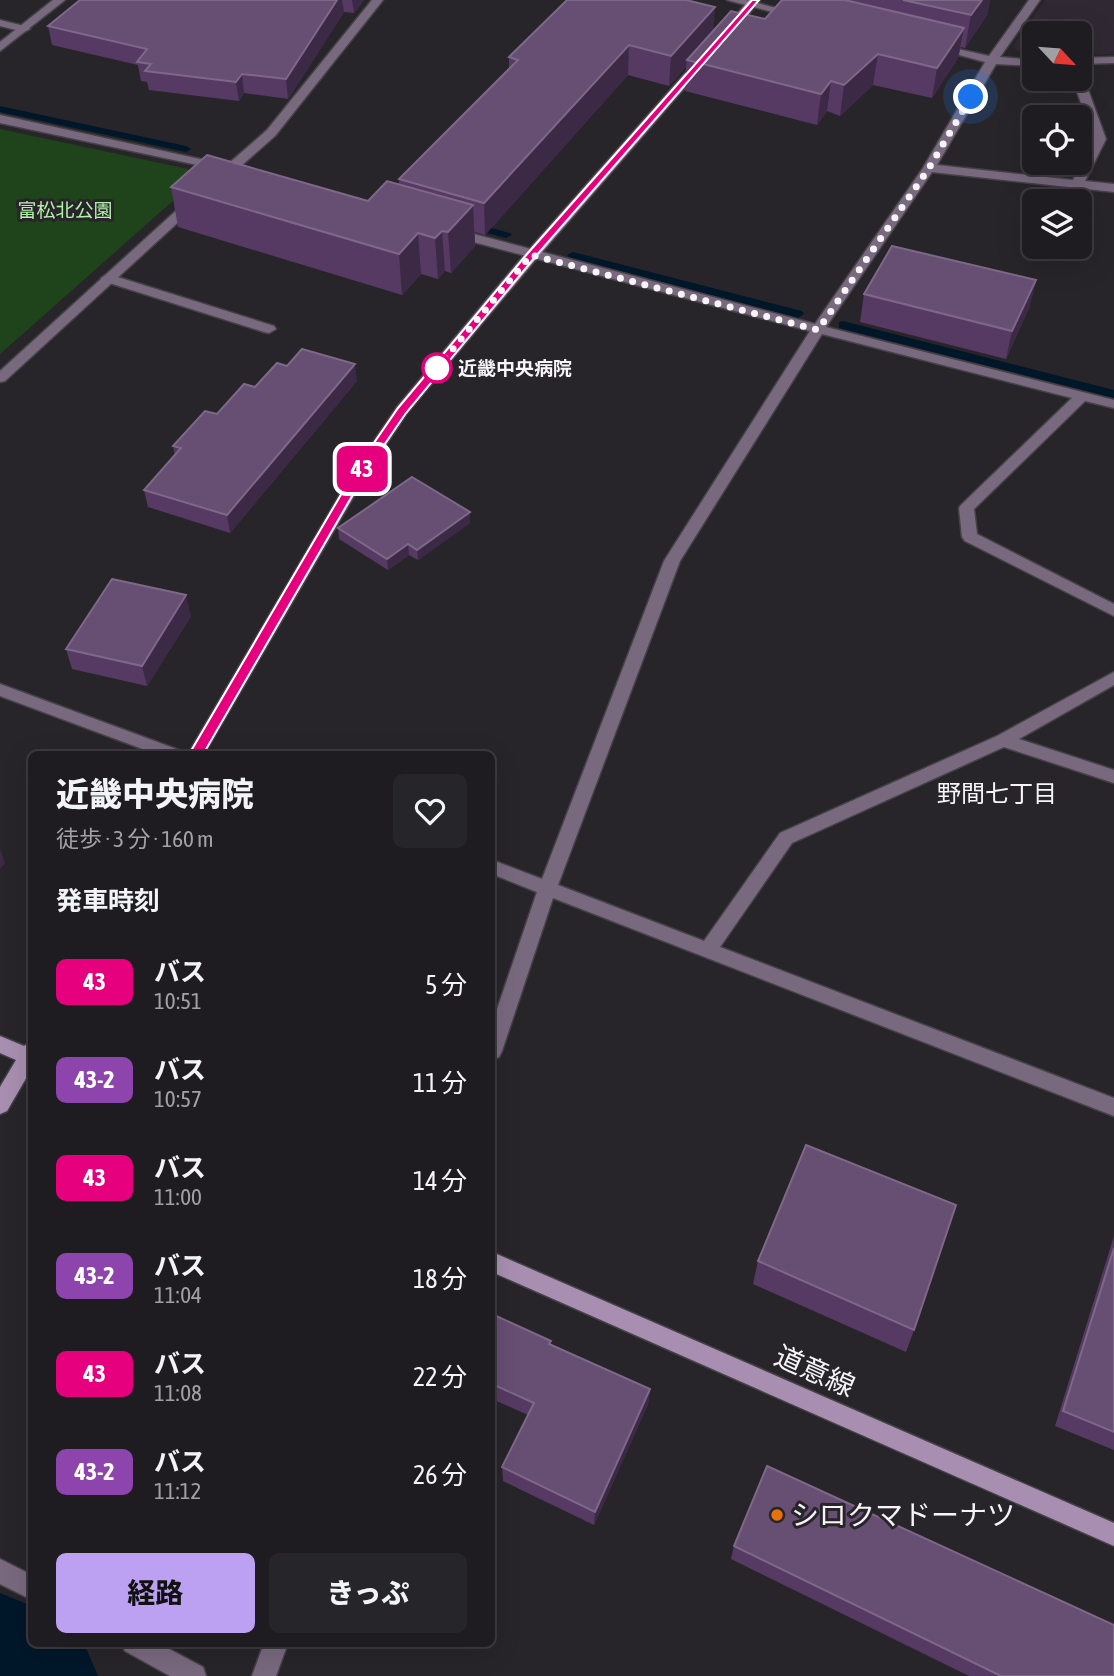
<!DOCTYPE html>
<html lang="ja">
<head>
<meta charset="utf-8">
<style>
	body { margin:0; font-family:"Asap Condensed","Noto Sans JP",sans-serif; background:#262529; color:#f1f3f6; height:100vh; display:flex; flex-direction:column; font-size:26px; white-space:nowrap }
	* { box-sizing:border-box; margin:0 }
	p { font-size:23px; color:#a1a1a5 }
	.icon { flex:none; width:38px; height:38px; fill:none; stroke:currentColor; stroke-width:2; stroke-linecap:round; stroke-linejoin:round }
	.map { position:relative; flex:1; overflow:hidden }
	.details { position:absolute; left:28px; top:751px; width:467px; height:896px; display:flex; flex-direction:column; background:#1e1c20; border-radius:10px; box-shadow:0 7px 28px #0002,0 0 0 2px #3c3a3e }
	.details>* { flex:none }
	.badge { padding:0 14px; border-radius:10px; font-size:24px; line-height:46px }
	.needle { width:46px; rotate:116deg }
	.tools { position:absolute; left:1022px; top:21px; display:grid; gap:14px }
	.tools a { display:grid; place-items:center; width:70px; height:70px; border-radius:10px; background:#1e1c20; box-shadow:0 7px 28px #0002,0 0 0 2px #3c3a3e; font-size:35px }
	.you { position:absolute; width:35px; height:35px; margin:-18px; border:5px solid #fff; border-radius:50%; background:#1a73e8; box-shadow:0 0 0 10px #1a73e833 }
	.map>.badge { position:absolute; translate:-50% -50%; box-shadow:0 0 0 4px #fff }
	h2 { padding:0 28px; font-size:26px; line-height:63px }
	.round { display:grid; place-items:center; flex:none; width:74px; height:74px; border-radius:10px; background:#262529 }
	.summary { display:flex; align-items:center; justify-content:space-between; height:119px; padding:0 28px }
	h1 { font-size:33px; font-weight:800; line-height:52px }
	.button { display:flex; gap:14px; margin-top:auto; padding:14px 28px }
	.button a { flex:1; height:80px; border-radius:10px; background:#bca0f2; color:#111; font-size:28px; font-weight:800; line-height:80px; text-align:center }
	.button a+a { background:#262529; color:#f1f3f6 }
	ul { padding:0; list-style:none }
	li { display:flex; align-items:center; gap:21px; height:98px; padding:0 28px }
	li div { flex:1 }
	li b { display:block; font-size:26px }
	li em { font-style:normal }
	li .badge { min-width:77px; font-weight:700; text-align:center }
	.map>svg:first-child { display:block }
	.built { fill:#302934 }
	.green { fill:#1f441b }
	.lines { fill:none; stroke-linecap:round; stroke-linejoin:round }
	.stream { fill:#00172a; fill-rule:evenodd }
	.river { fill:#00172a; fill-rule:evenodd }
	.lane-casing { stroke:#454247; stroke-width:3 }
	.street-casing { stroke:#454247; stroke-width:3 }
	.secondary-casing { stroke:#454247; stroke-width:3 }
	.lane { fill:#79697f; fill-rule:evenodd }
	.street { fill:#79697f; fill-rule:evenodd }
	.secondary { fill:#a88fb1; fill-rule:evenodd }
	.wall { fill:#563a63 }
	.shaded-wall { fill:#3c2946 }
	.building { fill:#674e73; stroke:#7e6888; stroke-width:2 }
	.line { fill:#e6007e; stroke:#fff; stroke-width:2 }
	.walk { stroke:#f6f4f7; stroke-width:7; stroke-dasharray:0 12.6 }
	.stop-dot { fill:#fff; stroke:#e6007e; stroke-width:3.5 }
	.food-dot { fill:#e8710a; stroke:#28252a; stroke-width:2.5 }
	.labels { text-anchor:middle; stroke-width:6; stroke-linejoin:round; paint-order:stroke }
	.far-park-label { font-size:19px; fill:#b3f0aa; stroke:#28252a }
	.far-stop-label { font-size:19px; font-weight:bold; fill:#f6f4f7; stroke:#28252a; text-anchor:start }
	.neighbourhood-label { font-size:24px; fill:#f6f4f7; stroke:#28252a }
	.near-street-label { font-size:28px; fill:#f6f4f7; stroke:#28252a }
	.near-poi-label { font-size:28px; fill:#f6f4f7; stroke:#28252a; text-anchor:start }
</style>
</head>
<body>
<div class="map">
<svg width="1114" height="1676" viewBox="0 0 1114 1676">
	<rect width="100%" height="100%" fill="#28252a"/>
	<!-- built -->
	<path class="built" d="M1045 0H1114V54L1080 55V33H1034V57H1028L1012 47Z"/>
	<!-- green -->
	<path class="green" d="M0 129 188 169 193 183 0 354Z"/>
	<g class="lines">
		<!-- stream -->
		<g class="stream">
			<path d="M0 106 186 146 191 149 186 152 0 112Z"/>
			<path d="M468 222 510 233 512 235 506 238 464 227 462 225Z"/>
			<path d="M573 252 802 311 804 314 798 318 569 257 567 255Z"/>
			<path d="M843 321 1114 390V398L839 328V322Z"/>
		</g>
		<!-- river -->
		<path class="river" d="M0 1593 32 1606V1643H84L98 1676H0Z"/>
		<defs>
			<g id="lane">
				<path d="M0 20 28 27 30 29 24 32 0 26Z"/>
				<path d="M108 274 274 326 276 329 269 333 264 332 103 281 101 278Z"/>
			</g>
			<g id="street">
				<path d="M53 0H65L0 51V42Z"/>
				<path d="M372 0H383L275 136 224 181 214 178 221 170 0 123V115L227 165 267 130Z"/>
				<path d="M727 0H746L802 15 796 18Z"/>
				<path d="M1029 0H1040L1000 57 1034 60V66L996 64 937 165 1073 180 1094 139 1073 81 1080 78 1085 81 1106 139 1085 181 1114 184V192L932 172 826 327 1114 400V408L1085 401 974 509 977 534 1114 604V616L965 541 962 537 959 508 961 505 1072 398 822 334 680 561 558 885 704 941 780 833 997 736 1114 672V685L1019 739 1114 770V783L1004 747 792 843 720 947 1114 1098V1116L553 898 502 1051 499 1057 492 1059V1024L537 892 492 874V860L542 879 664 561 810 331 447 235 445 232 447 229H455L815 324 923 168 985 62 930 47 936 44 989 56Z"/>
				<path d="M1114 57V63L1080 64V58Z"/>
				<path d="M194 197 198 198V204L5 381 0 382V371L190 198Z"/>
				<path d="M0 684 179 750 181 754H156L0 696Z"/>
				<path d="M0 1559 32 1575V1600L0 1584Z"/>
				<path d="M121 1643H158L203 1667 206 1676H170L125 1651Z"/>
				<path d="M264 1643H288L276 1676H252Z"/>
			</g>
			<g id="secondary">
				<path d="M749 0H760L732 34H724V30Z"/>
				<path d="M696 61 706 63 536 259 407 413 369 470 204 754H188L355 469 397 407 526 253Z"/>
				<path d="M0 1036 24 1046 32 1041V1068L7 1111 0 1114V1087L16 1060 0 1053Z"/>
				<path d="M492 1252 1114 1523V1546L492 1272Z"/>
			</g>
		</defs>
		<!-- lane casing -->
		<use href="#lane" class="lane-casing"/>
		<!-- street casing -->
		<use href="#street" class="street-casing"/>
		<!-- secondary casing -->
		<use href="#secondary" class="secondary-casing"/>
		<!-- lane -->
		<use href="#lane" class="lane"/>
		<!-- street -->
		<use href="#street" class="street"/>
		<!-- secondary -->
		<use href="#secondary" class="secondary"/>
	</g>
	<!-- wall -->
	<g class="wall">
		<path d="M79 0H364L354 13 344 12 288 99 244 93 239 101 149 90 147 82 141 81 138 65 52 45 48 26Z"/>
		<path d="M782 0H990L987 15 965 48 961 47 958 58 932 98 873 85 840 116 827 111 817 125 685 91 686 67 669 86 628 75 485 235 475 232V246L451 273 445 271 438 279 421 274 402 295 178 227 171 187 368 201 399 185V179L509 69V57L689 1 713 30 765 19Z"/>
		<path d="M1036 280 1029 308 1006 359 860 322 864 294Z"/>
		<path d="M287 366 357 381 230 533 148 507 144 490 175 456 173 446 255 387Z"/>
		<path d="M470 523 418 560 409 555 388 570 339 539 338 528Z"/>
		<path d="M191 616 147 686 72 669 66 649Z"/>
		<path d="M1114 1236V1450L1055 1426Z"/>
		<path d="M758 1261 914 1330 906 1352 753 1284Z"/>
		<path d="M492 1314 551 1341V1345L650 1389 648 1404 594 1525 503 1481 502 1467 528 1415 492 1399Z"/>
		<path d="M734 1546 1114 1676H969L731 1559Z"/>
	</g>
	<!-- shaded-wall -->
	<g class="shaded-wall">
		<path d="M337 0H342L344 12 288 99 286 79Z"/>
		<path d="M352 0H364L354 13Z"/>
		<path d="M982 0H990L987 15 965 48 971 15Z"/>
		<path d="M715 7 713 37 687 60 686 67 669 86 671 56Z"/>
		<path d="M964 28 958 58 932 98 937 68Z"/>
		<path d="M629 45 628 75 485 235 484 203Z"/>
		<path d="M878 54 873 85 840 116 844 85Z"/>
		<path d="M242 74 244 93 239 101 236 82Z"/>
		<path d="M831 81 827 111 817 125 821 94Z"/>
		<path d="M473 205 475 246 451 273 448 232Z"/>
		<path d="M442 231 445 271 438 279 435 238Z"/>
		<path d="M418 233 421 274 402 295 399 254Z"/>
		<path d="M1036 280 1029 308 1006 359 1012 331Z"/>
		<path d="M355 364 357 381 230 533 227 515Z"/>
		<path d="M470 512V523L418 560 417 550Z"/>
		<path d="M408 544 409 555 388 570 387 559Z"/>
		<path d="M186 595 191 616 147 686 142 666Z"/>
		<path d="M0 849 5 863 0 869Z"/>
		<path d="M650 1389 648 1404 594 1525 595 1512Z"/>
	</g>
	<!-- building -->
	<g class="building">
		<path d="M80 0H337L286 79 242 74 236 82 145 71 151 64 137 62 147 49 48 26Z"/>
		<path d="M567 0H686L715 7 671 56 629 45 484 203 399 179 518 60 509 57Z"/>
		<path d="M782 0H845L964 28 937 68 878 54 844 85 831 81 821 94 687 60 731 11 765 19Z"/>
		<path d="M903 0H982L971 15Z"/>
		<path d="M207 155 368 201 387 181 473 205 448 232 442 231 435 238 418 233 399 254 171 187Z"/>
		<path d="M892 246 1036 280 1012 331 864 294Z"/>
		<path d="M302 349 355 364 227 515 144 490 181 448 173 446 205 411 217 414 244 384 255 387 277 363 287 366Z"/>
		<path d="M412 477 470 512 417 550 408 544 387 559 338 528Z"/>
		<path d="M112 579 186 595 142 666 66 649Z"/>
		<path d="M806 1145 956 1205 914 1330 758 1261Z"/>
		<path d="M1114 1248V1432L1063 1411Z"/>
		<path d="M492 1314 551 1341 549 1344 650 1389 595 1512 502 1467 534 1403 492 1384Z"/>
		<path d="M767 1466 1114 1625V1676H1001L734 1546Z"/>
	</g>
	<!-- line -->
	<path class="line" d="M752 0H759L535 257 406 413 367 470 201 758H191V751L356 469 398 408 528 253Z"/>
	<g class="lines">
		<!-- walk -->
		<path class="walk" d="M437 368 531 255 818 330 929 168 971 97"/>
	</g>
	<!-- markers -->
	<circle class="stop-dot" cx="437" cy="368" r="14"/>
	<circle class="food-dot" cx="777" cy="1515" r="7"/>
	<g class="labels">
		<!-- far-park labels -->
		<g class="far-park-label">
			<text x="65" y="217">富松北公園</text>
		</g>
		<!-- far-stop labels -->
		<g class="far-stop-label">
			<text x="458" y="375">近畿中央病院</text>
		</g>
		<!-- neighbourhood labels -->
		<g class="neighbourhood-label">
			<text x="997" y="802">野間七丁目</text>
		</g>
		<!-- near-street labels -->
		<g class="near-street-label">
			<text transform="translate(815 1371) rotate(24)" y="10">道意線</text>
		</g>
		<!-- near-poi labels -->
		<g class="near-poi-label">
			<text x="791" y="1525">シロクマドーナツ</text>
		</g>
	</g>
</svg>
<div class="tools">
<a><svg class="needle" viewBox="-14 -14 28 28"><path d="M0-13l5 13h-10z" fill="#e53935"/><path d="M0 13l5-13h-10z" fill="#a1a1a5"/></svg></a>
<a><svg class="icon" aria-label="locate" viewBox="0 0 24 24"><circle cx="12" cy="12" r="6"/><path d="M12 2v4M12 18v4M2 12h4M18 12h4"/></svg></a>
<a><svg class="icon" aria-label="layers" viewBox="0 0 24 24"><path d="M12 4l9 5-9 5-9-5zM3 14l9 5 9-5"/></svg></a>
</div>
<div class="you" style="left:971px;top:97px"></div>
<b class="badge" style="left:362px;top:469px;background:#e6007e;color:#fff">43</b>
<section class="details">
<div class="summary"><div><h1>近畿中央病院</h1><p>徒歩 · 3 分 · 160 m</p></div><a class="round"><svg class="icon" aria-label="heart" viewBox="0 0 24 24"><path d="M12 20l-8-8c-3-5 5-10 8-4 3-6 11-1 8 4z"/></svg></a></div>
<h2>発車時刻</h2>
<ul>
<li><span class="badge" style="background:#e6007e;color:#fff">43</span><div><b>バス</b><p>10:51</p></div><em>5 分</em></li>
<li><span class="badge" style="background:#8e44ad;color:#fff">43-2</span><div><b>バス</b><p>10:57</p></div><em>11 分</em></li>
<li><span class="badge" style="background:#e6007e;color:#fff">43</span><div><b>バス</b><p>11:00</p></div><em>14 分</em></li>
<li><span class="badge" style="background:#8e44ad;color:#fff">43-2</span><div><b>バス</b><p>11:04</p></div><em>18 分</em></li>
<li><span class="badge" style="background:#e6007e;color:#fff">43</span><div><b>バス</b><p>11:08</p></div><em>22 分</em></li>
<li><span class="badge" style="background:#8e44ad;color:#fff">43-2</span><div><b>バス</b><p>11:12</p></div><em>26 分</em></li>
</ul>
<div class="button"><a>経路</a><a>きっぷ</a></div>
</section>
</div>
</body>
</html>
